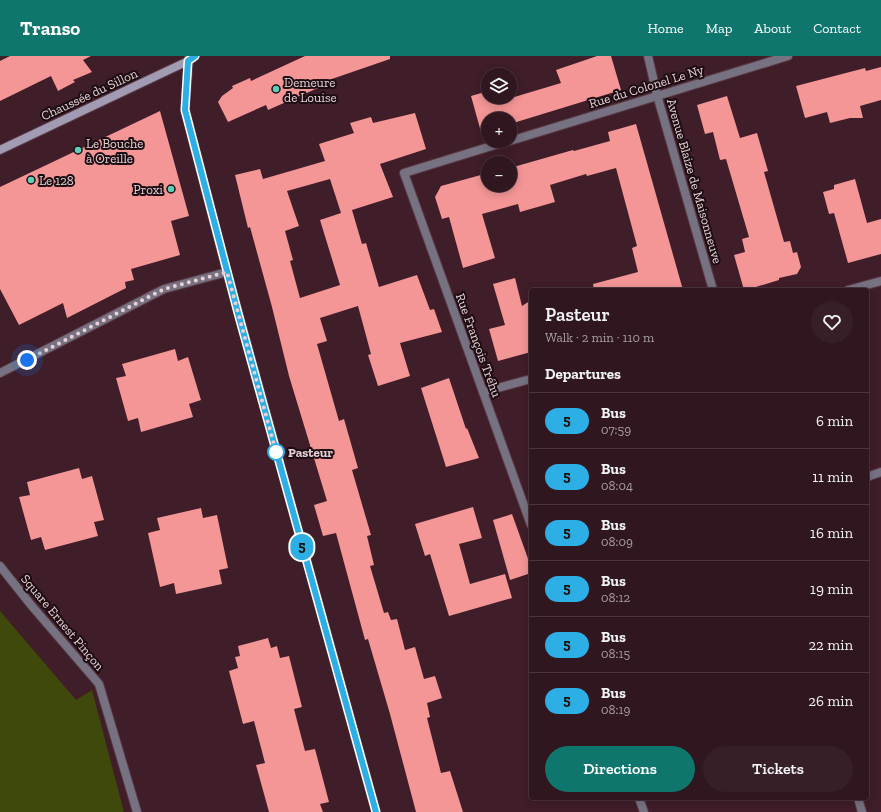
<!DOCTYPE html>
<html lang="en">
<head>
<meta charset="utf-8">
<style>
	body { margin:0; font-family:"Zilla Slab",serif; background:#371f28; color:#f1f3f6; height:100vh; display:flex; flex-direction:column; font-size:15px; white-space:nowrap }
	* { box-sizing:border-box; margin:0 }
	p { font-size:13px; color:#a79fa4 }
	.icon { flex:none; width:22px; height:22px; fill:none; stroke:currentColor; stroke-width:2; stroke-linecap:round; stroke-linejoin:round }
	.map { position:relative; flex:1; overflow:hidden }
	.side { position:absolute; left:529px; top:232px; width:340px; height:512px; display:flex; flex-direction:column; background:#2f161f; border-radius:4px; box-shadow:0 2px 10px #0003,0 0 0 1px #4a353d }
	.side>* { flex:none }
	.badge { padding:0 8px; border-radius:13px; font-size:14px; line-height:26px }
	.buttons { position:absolute; left:481px; top:12px; display:grid; gap:8px }
	.buttons a { display:grid; place-items:center; width:36px; height:36px; border-radius:50%; background:#2f161f; box-shadow:0 2px 10px #0003,0 0 0 1px #4a353d; font-size:20px }
	.you { position:absolute; width:20px; height:20px; margin:-10px; border:3px solid #fff; border-radius:50%; background:#1a73e8; box-shadow:0 0 0 6px #1a73e833 }
	.map>.badge { position:absolute; translate:-50% -50%; box-shadow:0 0 0 2px #fff }
	h2 { padding:0 16px; font-size:15px; line-height:36px }
	.round { display:grid; place-items:center; flex:none; width:42px; height:42px; border-radius:21px; background:#371f28 }
	.head { display:flex; align-items:center; justify-content:space-between; height:68px; padding:0 16px }
	h1 { font-size:19px; font-weight:600; line-height:30px }
	.action { display:flex; gap:8px; margin-top:auto; padding:8px 16px }
	.action a { flex:1; height:46px; border-radius:24px; background:#0f766e; color:#fff; font-size:16px; font-weight:600; line-height:46px; text-align:center }
	.action a+a { background:#371f28; color:#f1f3f6 }
	ul { padding:0; list-style:none }
	li { display:flex; align-items:center; gap:12px; height:56px; padding:0 16px; border-top:1px solid #4a353d }
	li div { flex:1 }
	li b { display:block; font-size:15px }
	li em { font-style:normal }
	li .badge { min-width:44px; font-weight:700; text-align:center }
	header { display:flex; align-items:center; gap:24px; box-sizing:border-box; height:56px; padding:0 20px; background:#0f766e; color:#fff }
	header strong { font-size:19px }
	nav { display:flex; gap:22px; margin-inline-start:auto; font-size:14px }
	.map>svg:first-child { display:block }
	.grass { fill:#3f490b }
	.building { fill:#f49596; fill-rule:evenodd }
	.lines { fill:none; stroke-linecap:round; stroke-linejoin:round }
	.service-casing { stroke:#5a3a45; stroke-width:10 }
	.minor-casing { stroke:#5a3a45; stroke-width:10 }
	.secondary-casing { stroke:#5a3a45; stroke-width:10 }
	.service { stroke:#777282; stroke-width:8 }
	.minor { stroke:#777282; stroke-width:8 }
	.secondary { stroke:#a29bb4; stroke-width:8 }
	.line-casing { stroke:#fff; stroke-width:9 }
	.line { stroke:#2dafe6; stroke-width:6 }
	.walk { stroke:#e7d0d6; stroke-width:4; stroke-dasharray:0 7.2 }
	.poi-dot { fill:#5dceb9; stroke:#1c0d12; stroke-width:1.5 }
	.stop-dot { fill:#fff; stroke:#2dafe6; stroke-width:2 }
	.labels { text-anchor:middle; stroke-width:4; stroke-linejoin:round; paint-order:stroke }
	.poi-label { font-size:13px; fill:#e7d0d6; stroke:#1c0d12; text-anchor:start }
	.street-label { font-size:13px; fill:#e7d0d6; stroke:#1c0d12 }
	.stop-label { font-size:13px; font-weight:bold; fill:#e7d0d6; stroke:#1c0d12; text-anchor:start }
</style>
</head>
<body>
<header>
<strong>Transo</strong>
<nav><a>Home</a><a>Map</a><a>About</a><a>Contact</a></nav>
</header>
<div class="map">
<svg width="881" height="756" viewBox="0 0 881 756">
	<rect width="100%" height="100%" fill="#3f1d29"/>
	<!-- grass -->
	<path class="grass" d="M0 555 76 644 92 634 124 756H0Z"/>
	<!-- building -->
	<g class="building">
		<path d="M10 0H91L83 4 92 16 73 24 75 26 58 35 51 20 0 45V5Z"/>
		<path d="M305 0H390V3L326 25 327 28 268 54 266 49 228 66 218 46 222 40 233 32 232 30 250 22 251 25Z"/>
		<path d="M597 0H611L621 34 510 68V63H488V74L481 76 471 40 488 35V41H510V39L511 42 561 27 556 14Z"/>
		<path d="M881 11V44L860 50 863 62H850L830 67 827 56 805 62 796 30 865 12 866 15Z"/>
		<path d="M727 40 740 82 757 77 768 115 764 116 784 186 790 185 793 197 797 196 801 211 797 218 779 222V224L746 234H744L734 199 745 196 742 183 749 181 726 103 720 104 713 76 705 78 697 49Z"/>
		<path d="M160 55 189 160 171 165 180 199 131 213 134 224 125 226 126 232 67 262 63 247 19 269 0 233V131Z"/>
		<path d="M415 57 426 93 380 108 393 141 352 154 362 188 366 187 379 231 417 219 430 254 434 253 442 276 400 287 410 320 378 330 368 299 371 298 358 250 320 262 327 285 317 288 339 365 344 363 358 412 352 414 371 479 367 480 374 509 370 510 384 557 388 556 391 564 397 563 405 594 415 591 424 623 435 620 442 642 427 647 430 661 427 662 441 717 450 715 463 756H416L390 658 368 583 365 584 336 477 323 480 314 449 327 445 289 320 272 251 250 171 248 172 235 119 260 113 263 123 325 105 319 88 354 77 350 67 371 61 373 67ZM330 123 341 157 320 164 340 229 300 242 290 205 293 204 285 175 299 170 287 135Z"/>
		<path d="M636 68 683 234H594L593 228 638 216 632 192 637 190 616 112 587 120 586 118 550 129 555 146 520 156 518 148 482 158 495 202 463 212 449 161 442 163 435 141 441 130 488 117V129H510V112L573 94 574 95 610 85 608 76Z"/>
		<path d="M855 123 867 167 881 163V198L848 207 834 157 829 158 823 136 834 133V129Z"/>
		<path d="M515 222 522 250 531 244V296L498 305 489 273 505 269 493 228Z"/>
		<path d="M175 293 178 305 188 301 201 344 189 348 193 361 141 376 138 362 128 365 116 322 126 320 122 308Z"/>
		<path d="M449 322 466 373 467 372 479 402 446 411 421 332Z"/>
		<path d="M79 412 82 423 92 420 104 464 94 466 98 480 45 494 41 481 31 484 19 441 30 439 27 426Z"/>
		<path d="M473 451 482 482 459 488 470 528 505 518 512 542 449 560 430 498 425 500 415 468Z"/>
		<path d="M201 452 203 462 217 459 228 512 219 514 222 528 176 538 174 527 160 531 148 477 160 474 157 462Z"/>
		<path d="M512 458 531 511V517L510 524 493 464Z"/>
		<path d="M268 582 271 592 277 590 280 602 289 600 302 651 294 653 305 695 315 693 329 746 320 748 323 756H269L256 709 265 707 254 665 243 668 229 615 238 612 235 601 240 600 238 590Z"/>
	</g>
	<g class="lines">
		<defs>
			<path id="service" d="M0 510 31 549 99 628 137 756"/>
			<g id="minor">
				<path d="M189 0 185 54 227 216 376 756"/>
				<path d="M648 0 657 39 713 234"/>
				<path d="M508 85 404 117 531 469"/>
				<path d="M510 85 788 0"/>
				<path d="M848 234 881 225"/>
				<path d="M0 317 164 233 227 216"/>
				<path d="M483 336 531 323"/>
				<path d="M867 421 881 416"/>
				<path d="M639 742 644 756"/>
				<path d="M858 742 862 756"/>
			</g>
			<path id="secondary" d="M0 94 188 5 195 0"/>
		</defs>
		<!-- service casing -->
		<use href="#service" class="service-casing"/>
		<!-- minor casing -->
		<use href="#minor" class="minor-casing"/>
		<!-- secondary casing -->
		<use href="#secondary" class="secondary-casing"/>
		<!-- service -->
		<use href="#service" class="service"/>
		<!-- minor -->
		<use href="#minor" class="minor"/>
		<!-- secondary -->
		<use href="#secondary" class="secondary"/>
	</g>
	<g class="lines">
		<defs>
			<path id="line" d="M195 0 188 5 185 54 238 257 376 756"/>
		</defs>
		<!-- line casing -->
		<use href="#line" class="line-casing"/>
		<!-- line -->
		<use href="#line" class="line"/>
		<!-- walk -->
		<path class="walk" d="M27 304 164 233 227 216 276 396"/>
	</g>
	<!-- markers -->
	<g class="poi-dot">
		<circle cx="276" cy="33" r="4"/>
		<circle cx="78" cy="94" r="4"/>
		<circle cx="31" cy="124" r="4"/>
		<circle cx="171" cy="133" r="4"/>
	</g>
	<circle class="stop-dot" cx="276" cy="396" r="8"/>
	<g class="labels">
		<!-- poi labels -->
		<g class="poi-label">
			<text x="284" y="31">Demeure<tspan x="284" dy="15">de Louise</tspan></text>
			<text x="86" y="92">Le Bouche<tspan x="86" dy="15">à Oreille</tspan></text>
			<text x="39" y="129">Le 128</text>
			<text x="163" y="138" text-anchor="end">Proxi</text>
		</g>
		<!-- street labels -->
		<g class="street-label">
			<text transform="translate(646 30) rotate(-17)" y="5">Rue du Colonel Le Ny</text>
			<text transform="translate(89 38) rotate(-25)" y="5">Chaussée du Sillon</text>
			<text transform="translate(695 125) rotate(74)" y="5">Avenue Blaize de Maisonneuve</text>
			<text transform="translate(479 289) rotate(70)" y="5">Rue François Tréhu</text>
			<text transform="translate(63 566) rotate(50)" y="5">Square Ernest Pinçon</text>
		</g>
		<!-- stop labels -->
		<g class="stop-label">
			<text x="288" y="401">Pasteur</text>
		</g>
	</g>
</svg>
<div class="buttons">
<a><svg class="icon" aria-label="layers" viewBox="0 0 24 24"><path d="M12 4l9 5-9 5-9-5zM3 14l9 5 9-5"/></svg></a>
<a>+</a>
<a>−</a>
</div>
<div class="you" style="left:27px;top:304px"></div>
<b class="badge" style="left:302px;top:491px;background:#2dafe6;color:#111">5</b>
<section class="side">
<div class="head"><div><h1>Pasteur</h1><p>Walk · 2 min · 110 m</p></div><a class="round"><svg class="icon" aria-label="heart" viewBox="0 0 24 24"><path d="M12 20l-8-8c-3-5 5-10 8-4 3-6 11-1 8 4z"/></svg></a></div>
<h2>Departures</h2>
<ul>
<li><span class="badge" style="background:#2dafe6;color:#111">5</span><div><b>Bus</b><p>07:59</p></div><em>6 min</em></li>
<li><span class="badge" style="background:#2dafe6;color:#111">5</span><div><b>Bus</b><p>08:04</p></div><em>11 min</em></li>
<li><span class="badge" style="background:#2dafe6;color:#111">5</span><div><b>Bus</b><p>08:09</p></div><em>16 min</em></li>
<li><span class="badge" style="background:#2dafe6;color:#111">5</span><div><b>Bus</b><p>08:12</p></div><em>19 min</em></li>
<li><span class="badge" style="background:#2dafe6;color:#111">5</span><div><b>Bus</b><p>08:15</p></div><em>22 min</em></li>
<li><span class="badge" style="background:#2dafe6;color:#111">5</span><div><b>Bus</b><p>08:19</p></div><em>26 min</em></li>
</ul>
<div class="action"><a>Directions</a><a>Tickets</a></div>
</section>
</div>
</body>
</html>
